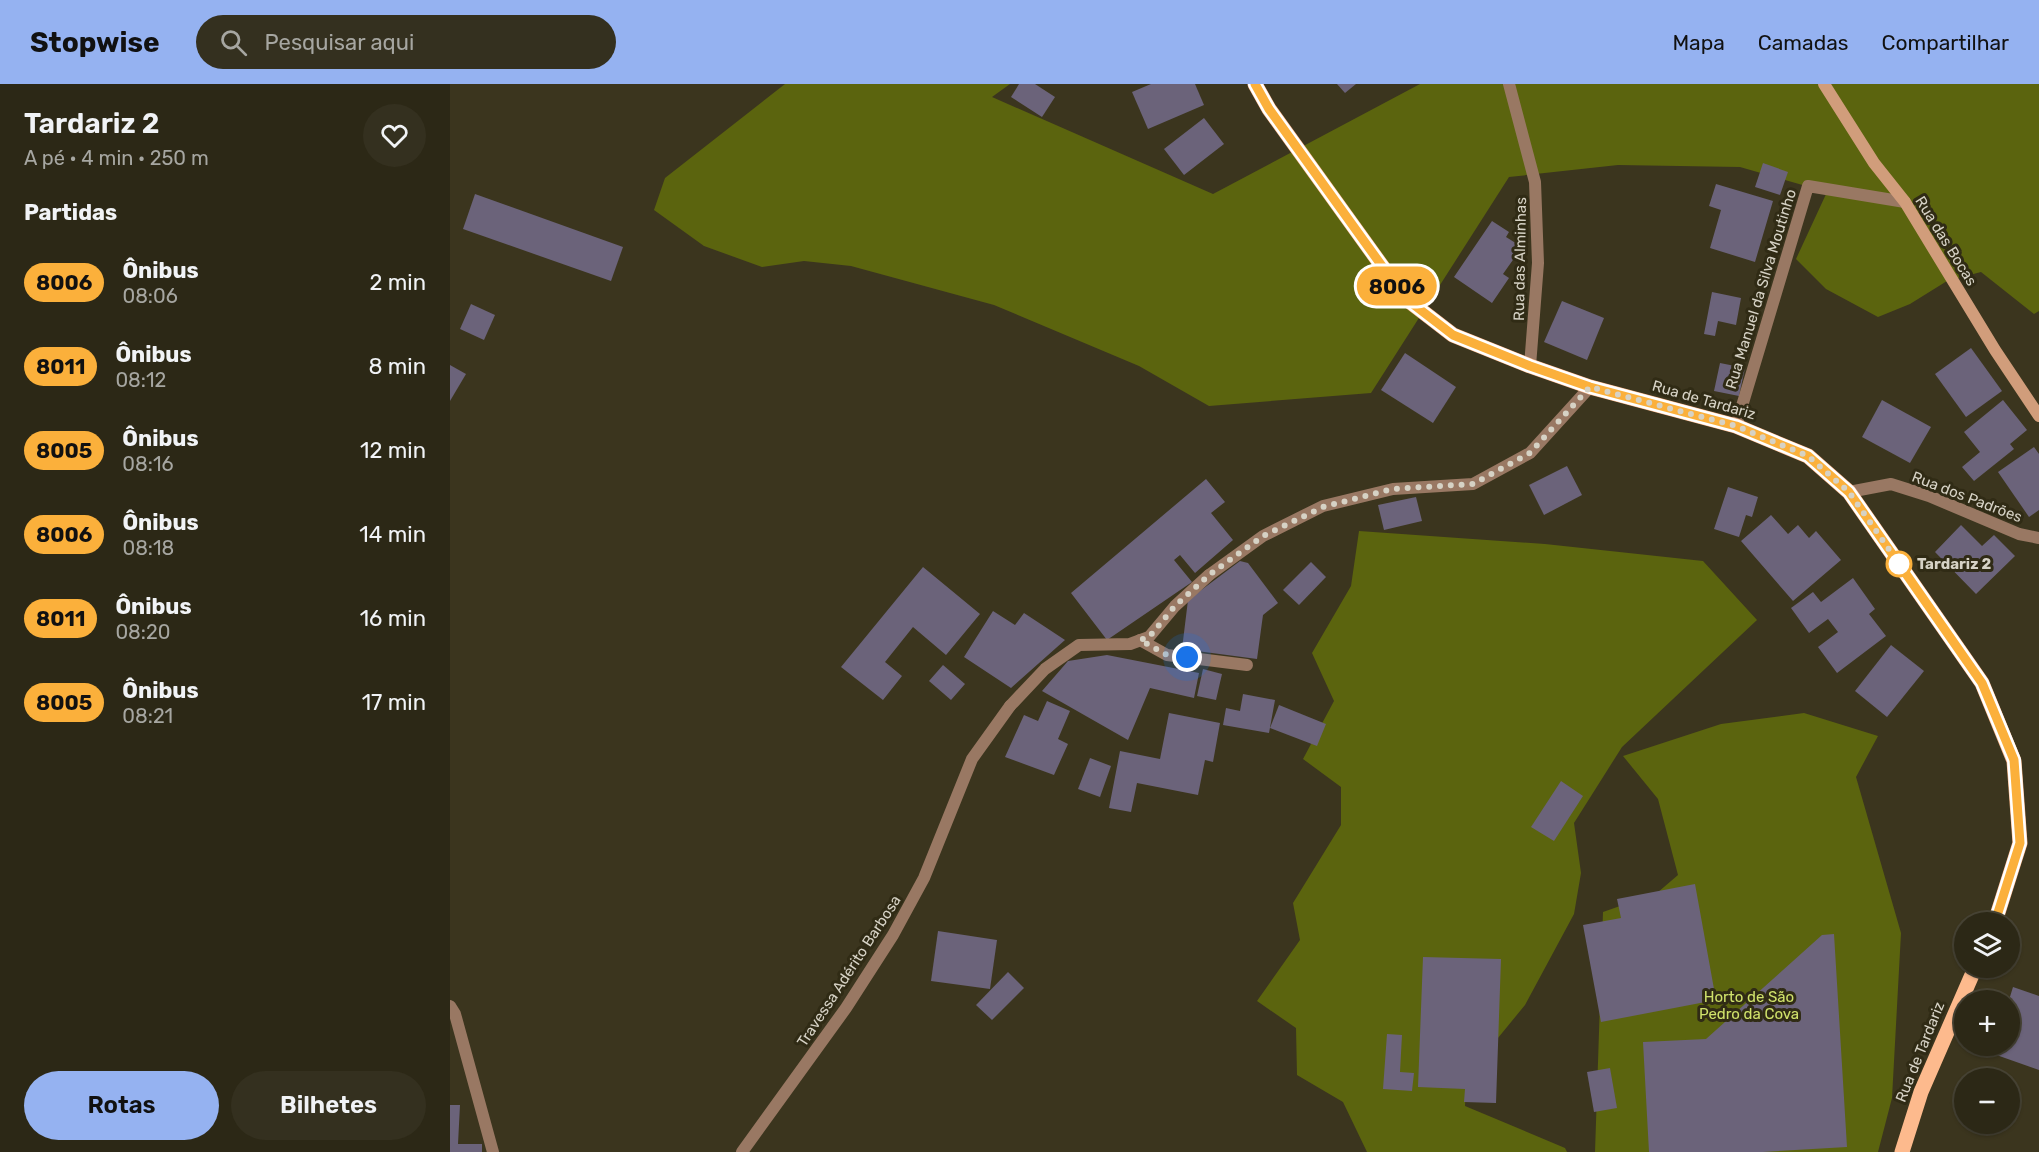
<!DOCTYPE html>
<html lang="pt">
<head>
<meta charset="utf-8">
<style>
	body { margin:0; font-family:Rubik,sans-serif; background:#34301f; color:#f1f3f6; height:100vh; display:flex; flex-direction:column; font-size:22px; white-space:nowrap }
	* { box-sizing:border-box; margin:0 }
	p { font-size:20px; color:#a6a6a1 }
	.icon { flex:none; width:33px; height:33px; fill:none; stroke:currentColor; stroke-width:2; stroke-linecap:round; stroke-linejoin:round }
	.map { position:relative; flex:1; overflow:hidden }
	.side { display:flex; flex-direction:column; background:#2c2816; width:450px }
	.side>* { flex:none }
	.badge { padding:0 12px; border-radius:20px; font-size:21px; line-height:39px }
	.controls { position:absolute; left:1504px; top:828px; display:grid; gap:12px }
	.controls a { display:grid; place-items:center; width:66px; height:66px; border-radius:50%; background:#2c2816; box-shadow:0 2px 4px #0004,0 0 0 2px #484435; font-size:30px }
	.you { position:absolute; width:30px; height:30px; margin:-15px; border:4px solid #fff; border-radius:50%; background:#1a73e8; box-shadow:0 0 0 9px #1a73e833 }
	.map>.badge { position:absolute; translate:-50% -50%; box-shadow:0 0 0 3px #fff }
	h2 { padding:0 24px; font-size:22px; line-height:54px }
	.round { display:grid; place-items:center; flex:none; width:63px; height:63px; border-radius:32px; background:#34301f }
	.headline { display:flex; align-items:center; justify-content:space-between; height:102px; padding:0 24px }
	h1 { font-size:28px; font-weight:600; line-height:45px }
	.primary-button { display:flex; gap:12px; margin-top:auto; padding:12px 24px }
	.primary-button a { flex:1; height:69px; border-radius:36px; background:#95b2f1; color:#111; font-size:24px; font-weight:600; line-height:69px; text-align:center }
	.primary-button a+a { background:#34301f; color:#f1f3f6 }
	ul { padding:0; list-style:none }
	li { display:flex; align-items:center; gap:18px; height:84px; padding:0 24px }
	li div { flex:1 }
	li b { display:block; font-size:22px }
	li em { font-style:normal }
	li .badge { min-width:66px; font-weight:700; text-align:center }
	header { display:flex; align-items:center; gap:36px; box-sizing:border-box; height:84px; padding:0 30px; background:#95b2f1; color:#111 }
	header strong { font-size:28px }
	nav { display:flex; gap:33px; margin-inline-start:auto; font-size:21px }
	.search { width:420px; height:54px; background:#34301f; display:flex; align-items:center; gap:15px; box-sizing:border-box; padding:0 21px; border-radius:33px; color:#a6a6a1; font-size:22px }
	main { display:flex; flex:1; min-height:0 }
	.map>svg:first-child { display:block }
	.green { fill:#5b640e }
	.building { fill:#6b637a }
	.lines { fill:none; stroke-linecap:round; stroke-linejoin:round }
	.lane { stroke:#997863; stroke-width:12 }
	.street { stroke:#997863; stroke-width:12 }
	.secondary { stroke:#d19d7b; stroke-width:12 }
	.primary { stroke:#fdba8d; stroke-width:15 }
	.line-casing { stroke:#fff; stroke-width:14 }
	.line { stroke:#fbb03b; stroke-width:9 }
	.walk { stroke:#d6d2c5; stroke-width:6; stroke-dasharray:0 10.8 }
	.stop-dot { fill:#fff; stroke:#fbb03b; stroke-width:3 }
	.labels { text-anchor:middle; stroke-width:6; stroke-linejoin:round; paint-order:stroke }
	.street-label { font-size:15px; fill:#d6d2c5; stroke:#302b15 }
	.stop-label { font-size:15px; font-weight:bold; fill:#d6d2c5; stroke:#302b15; text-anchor:start }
	.park-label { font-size:15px; fill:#d0e26b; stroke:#302b15 }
</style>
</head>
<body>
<header>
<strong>Stopwise</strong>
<div class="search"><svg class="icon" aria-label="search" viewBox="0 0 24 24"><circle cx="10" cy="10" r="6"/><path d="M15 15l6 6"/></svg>Pesquisar aqui</div>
<nav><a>Mapa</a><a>Camadas</a><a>Compartilhar</a></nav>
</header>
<main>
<section class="side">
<div class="headline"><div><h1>Tardariz 2</h1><p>A pé · 4 min · 250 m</p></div><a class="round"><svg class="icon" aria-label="heart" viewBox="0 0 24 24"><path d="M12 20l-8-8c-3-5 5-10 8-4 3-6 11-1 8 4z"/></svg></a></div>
<h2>Partidas</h2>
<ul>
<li><span class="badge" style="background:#fbb03b;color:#111">8006</span><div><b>Ônibus</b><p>08:06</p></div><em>2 min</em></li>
<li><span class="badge" style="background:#fbb03b;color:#111">8011</span><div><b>Ônibus</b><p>08:12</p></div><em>8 min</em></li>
<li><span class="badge" style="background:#fbb03b;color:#111">8005</span><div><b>Ônibus</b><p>08:16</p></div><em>12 min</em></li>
<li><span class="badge" style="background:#fbb03b;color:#111">8006</span><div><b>Ônibus</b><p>08:18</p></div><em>14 min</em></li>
<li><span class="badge" style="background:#fbb03b;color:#111">8011</span><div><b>Ônibus</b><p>08:20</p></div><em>16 min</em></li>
<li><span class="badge" style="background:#fbb03b;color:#111">8005</span><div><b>Ônibus</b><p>08:21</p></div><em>17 min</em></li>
</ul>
<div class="primary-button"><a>Rotas</a><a>Bilhetes</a></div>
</section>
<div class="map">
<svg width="1589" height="1068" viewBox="0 0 1589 1068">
	<rect width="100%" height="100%" fill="#3b351e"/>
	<!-- green -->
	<g class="green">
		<path d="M335 0H560L542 13 763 110 970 0H1589V227L1584 230 1531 188 1497 197 1460 220 1428 233 1376 205 1346 175 1377 108 1290 83 1168 81 1059 93 921 309 759 322 689 282 544 221 401 182 354 177 312 183 254 162 204 126 215 94Z"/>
		<path d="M909 447 1095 460 1253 477 1307 536 1172 663 1124 739 1131 789 1124 830 1075 921 1016 993 1015 1022 1115 1064 1117 1068H917L893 1018 847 991 846 944 807 917 850 856 843 819 891 741V703L853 675 884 617 862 569 901 502Z"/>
		<path d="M1354 629 1428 652 1406 693 1451 849 1442 1014 1428 1068H1145L1153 828 1207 809 1228 791 1208 715 1173 672 1271 640Z"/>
	</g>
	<!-- building -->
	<g class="building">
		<path d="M569 0H585L605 13 592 33 561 13Z"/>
		<path d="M701 0H745L754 21 698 45 682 8Z"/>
		<path d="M887 0H906L895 9Z"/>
		<path d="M754 34 774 60 734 91 714 65Z"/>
		<path d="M1313 79 1338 88 1330 111 1305 103Z"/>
		<path d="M1266 100 1323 117 1305 178 1260 164 1271 126 1259 122Z"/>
		<path d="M25 110 173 163 161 197 13 145Z"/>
		<path d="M1042 137 1059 148 1056 153 1072 163 1053 190 1059 194 1042 219 1004 193Z"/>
		<path d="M1262 208 1291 214 1286 241 1268 237 1265 252 1254 250Z"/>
		<path d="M1112 217 1154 234 1137 276 1094 258Z"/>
		<path d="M21 220 45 231 34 256 10 245Z"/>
		<path d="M1521 264 1552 307 1516 333 1485 290Z"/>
		<path d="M955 269 1006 303 983 339 931 306Z"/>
		<path d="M1270 279 1295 284 1289 312 1264 307Z"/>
		<path d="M0 281 16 290 0 317Z"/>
		<path d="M1432 316 1481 343 1460 379 1412 353Z"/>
		<path d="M1553 316 1577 346 1560 360 1564 365 1524 397 1512 383 1530 368 1514 348Z"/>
		<path d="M1584 363 1589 370V426L1579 433 1548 388Z"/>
		<path d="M1117 382 1132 411 1094 431 1079 401Z"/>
		<path d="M756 395 775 418 761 429 783 456 745 489 730 471 724 476 742 498 657 556 621 509Z"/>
		<path d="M1278 403 1308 413 1302 433 1296 431 1289 453 1264 445Z"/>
		<path d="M966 413 972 437 934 446 928 421Z"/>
		<path d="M1321 431 1338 450 1348 441 1359 454 1366 447 1391 476 1343 517 1291 457Z"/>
		<path d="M1511 441 1532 462 1544 451 1565 472 1526 510 1485 468Z"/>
		<path d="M790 477 798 479 828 519 813 531 807 575 732 565 738 516Z"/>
		<path d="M861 478 876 493 849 521 833 506Z"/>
		<path d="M473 483 530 530 496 571 463 543 435 578 452 592 433 616 391 583Z"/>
		<path d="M1403 494 1425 525 1419 530 1436 552 1387 589 1368 563 1388 548 1378 535 1359 549 1341 524 1363 508 1371 518Z"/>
		<path d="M543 527 565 541 574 529 615 556 561 604 514 573Z"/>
		<path d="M1441 561 1474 587 1437 633 1405 607Z"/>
		<path d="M657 571 749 589 744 614 700 604 678 656 592 607 618 577Z"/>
		<path d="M493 581 515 600 501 616 479 597Z"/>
		<path d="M753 585 772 590 766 616 747 612Z"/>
		<path d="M793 610 825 616 819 649 773 641 776 624 790 627Z"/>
		<path d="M597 617 620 627 608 655 618 660 604 691 555 673 574 631 588 637Z"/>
		<path d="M829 621 876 640 867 662 820 644Z"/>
		<path d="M719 629 770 639 763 678 755 676 748 711 687 699 681 728 659 724 670 667 710 675Z"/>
		<path d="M640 674 661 682 650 713 628 705Z"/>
		<path d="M1111 697 1133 712 1104 757 1081 743Z"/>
		<path d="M1245 800 1266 916 1151 938 1133 841 1171 834 1167 815Z"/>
		<path d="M488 847 547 856 540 905 481 897Z"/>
		<path d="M1384 850 1397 1063 1313 1068H1199L1193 958 1256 955 1372 851Z"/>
		<path d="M973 873 1051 875 1046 1019 1014 1018 1015 1005 968 1003Z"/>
		<path d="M558 888 574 904 542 936 526 921Z"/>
		<path d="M1563 903 1589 912V986L1538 968 1541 962H1560L1559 916Z"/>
		<path d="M937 950 952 951 950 988 964 989 962 1007 933 1005Z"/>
		<path d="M1160 984 1167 1024 1144 1028 1137 988Z"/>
		<path d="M0 1021H10L8 1060H32V1068H0Z"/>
	</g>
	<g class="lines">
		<!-- lane -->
		<g class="lane">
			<path d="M690 556 717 571 797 581"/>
			<path d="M560 622 595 585 629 561 680 560 699 553 725 522 759 491"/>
		</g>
		<!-- street -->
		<g class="street">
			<path d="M1059 0 1085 98 1088 179 1080 282"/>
			<path d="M1286 342 1358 102 1455 118"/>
			<path d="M1399 408 1441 400 1479 412 1569 450 1589 454"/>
			<path d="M759 491 813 452 873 422 943 405 1023 400 1080 369 1140 303"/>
			<path d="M0 922 5 930 43 1068"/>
			<path d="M292 1068 396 924 443 851 474 794 522 675 560 622"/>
		</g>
		<!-- secondary -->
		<path class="secondary" d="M1374 0 1424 79 1455 118 1545 266 1589 332"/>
		<!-- primary -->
		<g class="primary">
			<path d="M805 0 819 25 955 214 1003 251 1080 282 1140 303 1286 342 1358 372 1399 408 1532 599 1564 677 1570 759 1545 838"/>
			<path d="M1452 1068 1471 1008 1525 884"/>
		</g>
	</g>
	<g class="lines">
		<defs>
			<path id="line" d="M805 0 819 25 955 214 1003 251 1080 282 1140 303 1286 342 1358 372 1399 408 1532 599 1564 676 1570 759 1545 838"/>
		</defs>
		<!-- line casing -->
		<use href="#line" class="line-casing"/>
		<!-- line -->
		<use href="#line" class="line"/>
		<!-- walk -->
		<path class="walk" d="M737 573 717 571 690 556 699 553 725 522 759 491 813 452 873 423 942 405 1023 400 1080 369 1140 303 1286 342 1358 372 1399 408 1452 484 1449 480"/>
	</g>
	<!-- markers -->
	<circle class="stop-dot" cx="1449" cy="480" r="12"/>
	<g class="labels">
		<!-- street labels -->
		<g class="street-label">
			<text transform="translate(1496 157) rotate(58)" y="5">Rua das Bocas</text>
			<text transform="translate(1070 175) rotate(-89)" y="5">Rua das Alminhas</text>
			<text transform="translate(1311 205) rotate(-73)" y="5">Rua Manuel da Silva Moutinho</text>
			<text transform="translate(1254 316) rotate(16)" y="5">Rua de Tardariz</text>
			<text transform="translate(1517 413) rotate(21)" y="5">Rua dos Padrões</text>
			<text transform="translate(399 887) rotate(-57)" y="5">Travessa Adérito Barbosa</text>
			<text transform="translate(1470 968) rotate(-68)" y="5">Rua de Tardariz</text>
		</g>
		<!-- stop labels -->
		<g class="stop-label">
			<text x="1467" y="485">Tardariz 2</text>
		</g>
		<!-- park labels -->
		<g class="park-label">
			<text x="1299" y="918">Horto de São<tspan x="1299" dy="17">Pedro da Cova</tspan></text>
		</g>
	</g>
</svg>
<div class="controls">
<a><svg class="icon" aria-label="layers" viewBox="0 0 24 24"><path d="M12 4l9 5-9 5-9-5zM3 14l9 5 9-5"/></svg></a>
<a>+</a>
<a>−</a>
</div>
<div class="you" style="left:737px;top:573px"></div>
<b class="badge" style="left:947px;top:202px;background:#fbb03b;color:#111">8006</b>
</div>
</main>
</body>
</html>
